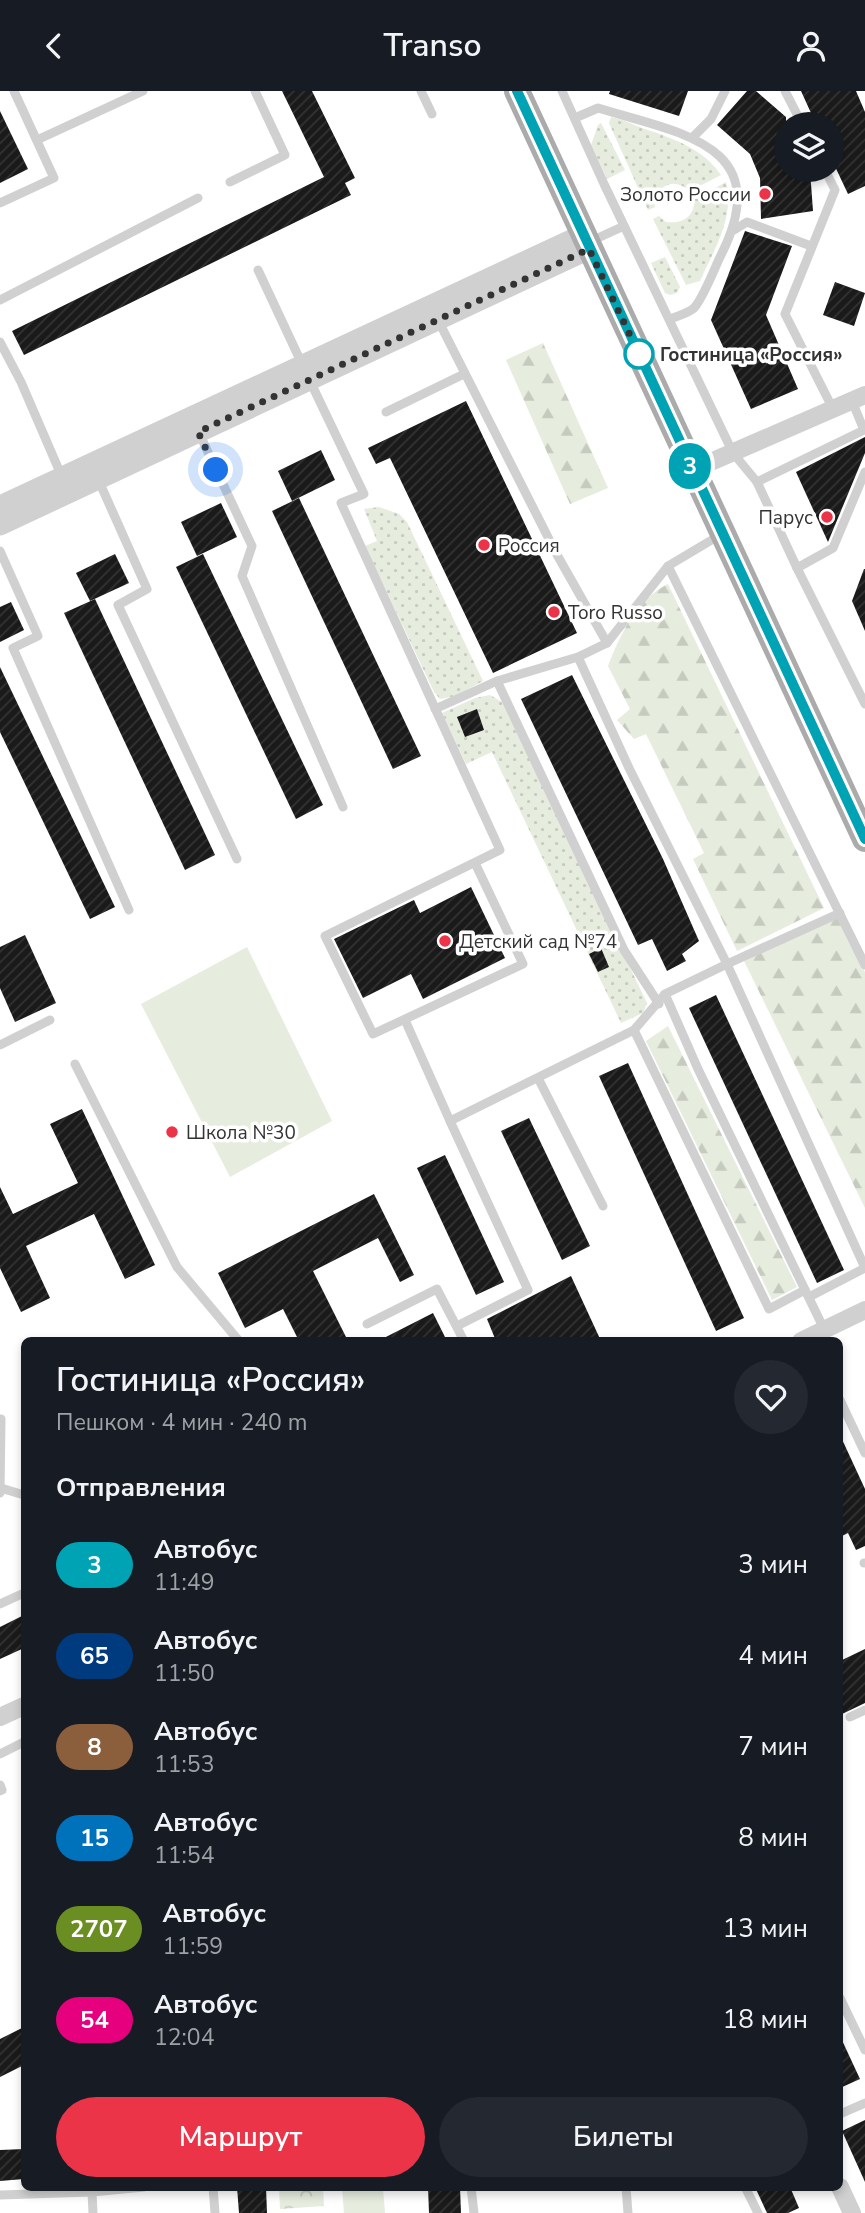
<!DOCTYPE html>
<html lang="ru">
<head>
<meta charset="utf-8">
<style>
	body { margin:0; font-family:"Nunito Sans",sans-serif; background:#242831; color:#f1f3f6; height:100vh; display:flex; flex-direction:column; font-size:26px; white-space:nowrap }
	* { box-sizing:border-box; margin:0 }
	p { font-size:23px; color:#9ea1a6 }
	.icon { flex:none; width:38px; height:38px; fill:none; stroke:currentColor; stroke-width:2; stroke-linecap:round; stroke-linejoin:round }
	.map { position:relative; flex:1; overflow:hidden }
	.details { position:absolute; left:21px; top:1246px; width:822px; height:854px; display:flex; flex-direction:column; background:#171b24; border-radius:10px; box-shadow:0 4px 10px #0003 }
	.details>* { flex:none }
	.badge { padding:0 14px; border-radius:23px; font-size:24px; line-height:46px }
	.buttons { position:absolute; left:774px; top:21px; display:grid; gap:14px }
	.buttons a { display:grid; place-items:center; width:70px; height:70px; border-radius:50%; background:#171b24; box-shadow:0 4px 10px #0003; font-size:35px }
	.you { position:absolute; width:35px; height:35px; margin:-18px; border:5px solid #fff; border-radius:50%; background:#1a73e8; box-shadow:0 0 0 10px #1a73e833 }
	.map>.badge { position:absolute; translate:-50% -50%; box-shadow:0 0 0 4px #fff }
	h2 { padding:0 35px; font-size:26px; line-height:63px }
	.round { display:grid; place-items:center; flex:none; width:74px; height:74px; border-radius:37px; background:#242831 }
	.overview { display:flex; align-items:center; justify-content:space-between; height:119px; padding:0 35px }
	h1 { font-size:33px; font-weight:600; line-height:52px }
	.button { display:flex; gap:14px; margin-top:auto; padding:14px 35px }
	.button a { flex:1; height:80px; border-radius:42px; background:#eb3448; color:#fff; font-size:28px; font-weight:600; line-height:80px; text-align:center }
	.button a+a { background:#242831; color:#f1f3f6 }
	ul { padding:0; list-style:none }
	li { display:flex; align-items:center; gap:21px; height:91px; padding:0 35px }
	li div { flex:1 }
	li b { display:block; font-size:26px }
	li em { font-style:normal }
	li .badge { min-width:77px; font-weight:700; text-align:center }
	header { display:flex; justify-content:space-between; align-items:center; height:91px; padding:0 35px; background:#171b24; font-size:32px; font-weight:600 }
	.map>svg:first-child { display:block }
	.grass { fill:url(#grass-dots) }
	.forest { fill:url(#forest-firs) }
	.park { fill:url(#park-crowns) }
	.pitch { fill:#e6ecde }
	.building { fill:url(#building-hatch) }
	.lines { fill:none; stroke-linecap:round; stroke-linejoin:round }
	.service { stroke:#d0d0d0; stroke-width:9 }
	.minor { stroke:#d0d0d0; stroke-width:18 }
	.tertiary { stroke:#d0d0d0; stroke-width:21 }
	.primary { stroke:#ababab; stroke-width:26 }
	.line-casing { stroke:#fff; stroke-width:16 }
	.line { stroke:#00a3b4; stroke-width:10 }
	.walk { stroke:#333; stroke-width:7; stroke-dasharray:0 12.6 }
	.poi-dot { fill:#eb3448; stroke:#fff; stroke-width:2.5 }
	.stop-dot { fill:#fff; stroke:#00a3b4; stroke-width:3.5 }
	.labels { text-anchor:middle; stroke-width:7; stroke-linejoin:round; paint-order:stroke }
	.poi-label { font-size:19px; fill:#333; stroke:#fff; text-anchor:start }
	.stop-label { font-size:19px; font-weight:bold; fill:#333; stroke:#fff; text-anchor:start }
</style>
</head>
<body>
<header><svg class="icon" aria-label="back" viewBox="0 0 24 24"><path d="M15 5l-7 7 7 7"/></svg>Transo<svg class="icon" aria-label="person" viewBox="0 0 24 24"><circle cx="12" cy="8" r="4"/><path d="M4 21q1-7 8-7t8 7"/></svg></header>
<div class="map">
<svg width="865" height="2122" viewBox="0 0 865 2122">
	<defs>
		<pattern id="grass-dots" width="8" height="8" patternUnits="userSpaceOnUse" patternTransform="scale(1.75)"><rect width="8" height="8" fill="#e6ecde"/><path d="M2 2h.1M6 6h.1" fill="none" stroke="#c6cbbf" stroke-width="1.8" stroke-linecap="round"/></pattern>
		<pattern id="forest-firs" width="22" height="20" patternUnits="userSpaceOnUse" patternTransform="scale(1.75)"><rect width="22" height="20" fill="#e6ecde"/><path d="M5 1l3.5 6h-7zM16 11l3.5 6h-7z" fill="#c6cbbf"/></pattern>
		<pattern id="park-crowns" width="20" height="18" patternUnits="userSpaceOnUse" patternTransform="scale(1.75)"><rect width="20" height="18" fill="#e6ecde"/><path d="M2 6a3 3 0 1 1 6 0M12 15a3 3 0 1 1 6 0" fill="none" stroke="#c6cbbf"/></pattern>
		<pattern id="building-hatch" width="6" height="6" patternUnits="userSpaceOnUse" patternTransform="scale(1.75)"><rect width="6" height="6" fill="#1a1a1a"/><path d="M-1 1l2-2M0 6l6-6M5 7l2-2" fill="none" stroke="#333"/></pattern>
	</defs>
	<rect width="100%" height="100%" fill="#fff"/>
	<!-- grass -->
	<g class="grass">
		<path d="M611 26C622 28 632 33 642 37 672 47 703 57 721 84L690 100C675 88 663 91 654 108L655 116 648 119 609 32Z"/>
		<path d="M601 32 625 79 607 88 591 54 598 34Z"/>
		<path d="M726 91C735 126 714 159 700 190L686 194 653 128 659 125 666 131C683 133 694 126 695 108Z"/>
		<path d="M665 166 680 196 677 202 670 204 665 202 651 172Z"/>
		<path d="M379 416 399 423 407 431 483 590 456 605 440 608 434 601 365 455 377 450 364 418Z"/>
		<path d="M490 604 502 611 647 912 643 922 621 932 492 661 466 673 442 622 475 607Z"/>
	</g>
	<!-- forest -->
	<g class="forest">
		<path d="M543 252 608 397 570 413 506 269Z"/>
		<path d="M668 493 824 817 737 860 693 768 704 762 646 643 634 648 617 629 630 618 608 575C620 544 637 508 668 493Z"/>
		<path d="M838 825 865 881V1117L744 870Z"/>
		<path d="M668 935 797 1196 772 1209 646 950Z"/>
	</g>
	<!-- park -->
	<path class="park" d="M279 2097H323L324 2115 280 2118Z"/>
	<!-- pitch -->
	<g class="pitch">
		<path d="M247 856 332 1030 230 1086 141 913Z"/>
		<path d="M342 2097H383L385 2122H344Z"/>
	</g>
	<!-- building -->
	<g class="building">
		<path d="M282 0H312L355 87 345 92 351 104 24 264 12 240 324 86Z"/>
		<path d="M610 0H688L679 25 609 3Z"/>
		<path d="M747 0H756L786 26V79H810L813 120 761 128 760 87 750 63 717 34Z"/>
		<path d="M801 0H856L865 21V95L848 103 831 67V33H816Z"/>
		<path d="M0 20 28 78 0 92Z"/>
		<path d="M745 140 792 155 766 224 798 298 751 318 711 229Z"/>
		<path d="M835 191 865 202 854 235 823 224Z"/>
		<path d="M466 310 577 542 493 582 390 367 376 373 368 357Z"/>
		<path d="M865 346V362L828 451 796 381Z"/>
		<path d="M321 359 335 389 292 410 278 380Z"/>
		<path d="M299 407 421 665 393 678 272 420Z"/>
		<path d="M221 412 237 446 197 465 181 431Z"/>
		<path d="M115 463 129 492 90 510 76 482Z"/>
		<path d="M203 463 323 714 296 728 176 476Z"/>
		<path d="M864 478H865V540L852 510Z"/>
		<path d="M95 508 215 764 185 779 64 522Z"/>
		<path d="M11 511 24 539 0 551V516Z"/>
		<path d="M0 576 115 816 90 828 0 641Z"/>
		<path d="M572 584 663 768 699 850 682 863 686 870 667 880 652 848 638 854 521 608Z"/>
		<path d="M477 618 484 639 465 646 457 626Z"/>
		<path d="M471 796 505 867 423 908 411 883 363 907 334 848 414 809 420 822Z"/>
		<path d="M25 844 56 912 15 931 0 897V856Z"/>
		<path d="M601 857 609 876 598 881 589 863Z"/>
		<path d="M716 904 844 1179 817 1192 689 917Z"/>
		<path d="M628 972 744 1227 716 1240 599 985Z"/>
		<path d="M82 1018 155 1174 125 1188 94 1123 26 1155 50 1207 21 1221 0 1177V1096L13 1123 78 1092 50 1033Z"/>
		<path d="M529 1027 590 1155 562 1169 501 1040Z"/>
		<path d="M445 1064 504 1191 476 1204 417 1077Z"/>
		<path d="M374 1103 414 1184 400 1191 378 1147 313 1180 348 1250H299L283 1218 245 1237 218 1182Z"/>
		<path d="M571 1185 601 1250H496L487 1228Z"/>
		<path d="M433 1222 447 1250H378Z"/>
		<path d="M840 1344 865 1398V1455L856 1459 848 1442 840 1446Z"/>
		<path d="M24 1524V1557L0 1568V1536Z"/>
		<path d="M865 1558V1612L840 1624V1570Z"/>
		<path d="M24 1936V1974L0 1986V1948Z"/>
		<path d="M840 1945 860 1988 840 1997Z"/>
		<path d="M865 2029V2091L842 2040Z"/>
		<path d="M24 2058V2088L0 2090V2059Z"/>
		<path d="M237 2096H266L267 2122H239Z"/>
		<path d="M428 2096H460L461 2122H429Z"/>
		<path d="M755 2096H790L799 2117 788 2122H767Z"/>
	</g>
	<g class="lines">
		<!-- service -->
		<g class="service">
			<path d="M421 0 432 23"/>
			<path d="M562 0 604 93 733 362 757 391 797 477 865 613"/>
			<path d="M785 0 802 33"/>
			<path d="M575 27 598 17C679 42 777 53 721 164 715 176 703 208 694 217 689 222 677 225 670 228"/>
			<path d="M693 46 711 28 725 0"/>
			<path d="M37 49 143 0"/>
			<path d="M825 79 835 99 785 223 833 318"/>
			<path d="M230 91 285 64 255 0"/>
			<path d="M0 112 54 87 14 0"/>
			<path d="M734 139 747 131 811 155"/>
			<path d="M600 146 624 135"/>
			<path d="M258 179 302 273"/>
			<path d="M0 209 198 107"/>
			<path d="M438 229 556 462 607 552"/>
			<path d="M0 251 21 291 62 386"/>
			<path d="M310 290 364 403 341 412 500 759 325 845 373 943 523 873 475 772"/>
			<path d="M386 321 464 283"/>
			<path d="M199 342 252 455 242 485 343 716"/>
			<path d="M98 388 147 498 118 514 237 768"/>
			<path d="M757 391 864 339 852 310"/>
			<path d="M0 460 38 545 13 557 129 819"/>
			<path d="M668 475 865 874"/>
			<path d="M797 477 833 457 865 381"/>
			<path d="M578 566 629 677 727 873 840 822"/>
			<path d="M497 590 578 566 607 552 668 475 720 444"/>
			<path d="M435 618 497 590 624 859 659 913"/>
			<path d="M665 903 698 978 824 1238"/>
			<path d="M405 929 450 1030"/>
			<path d="M634 939 769 1218 805 1199"/>
			<path d="M0 954 50 929"/>
			<path d="M75 973 177 1176 239 1250"/>
			<path d="M538 987 603 1115"/>
			<path d="M809 1206 865 1177"/>
			<path d="M367 1233 437 1198 464 1250"/>
			<path d="M457 1235 528 1199 450 1030 634 939 665 903 727 873 865 1177"/>
			<path d="M840 1309 865 1362"/>
			<path d="M1 1397 24 1404"/>
			<path d="M0 1402 1 1328"/>
			<path d="M864 1472H865"/>
			<path d="M0 1513 24 1502"/>
			<path d="M850 1626 865 1619"/>
			<path d="M0 1663 24 1651"/>
			<path d="M0 1694 2 1699 0 1700"/>
			<path d="M840 1907 865 1959"/>
			<path d="M840 2023 865 2012"/>
			<path d="M213 2096 215 2122"/>
			<path d="M471 2096 474 2122"/>
			<path d="M626 2096 628 2122"/>
			<path d="M745 2096 758 2122"/>
			<path d="M0 2104 92 2101 91 2096"/>
			<path d="M93 2122 92 2101 144 2096"/>
		</g>
		<!-- minor -->
		<g class="minor">
			<path d="M706 373 865 304"/>
			<path d="M801 1250 865 1219"/>
			<path d="M0 1626 24 1615"/>
			<path d="M840 2096 852 2122"/>
		</g>
		<!-- tertiary -->
		<g class="tertiary">
			<path d="M0 415 582 144"/>
			<path d="M0 434 589 158"/>
		</g>
		<!-- primary -->
		<path class="primary" d="M517 0 865 748"/>
	</g>
	<g class="lines">
		<defs>
			<path id="line" d="M517 0 865 748"/>
		</defs>
		<!-- line casing -->
		<use href="#line" class="line-casing"/>
		<!-- line -->
		<use href="#line" class="line"/>
		<!-- walk -->
		<path class="walk" d="M216 379 198 341 589 158 639 263"/>
	</g>
	<!-- markers -->
	<g class="poi-dot">
		<circle cx="765" cy="103" r="7"/>
		<circle cx="827" cy="426" r="7"/>
		<circle cx="484" cy="454" r="7"/>
		<circle cx="554" cy="521" r="7"/>
		<circle cx="445" cy="850" r="7"/>
		<circle cx="172" cy="1041" r="7"/>
	</g>
	<circle class="stop-dot" cx="639" cy="263" r="14"/>
	<g class="labels">
		<!-- poi labels -->
		<g class="poi-label">
			<text x="751" y="110" text-anchor="end">Золото России</text>
			<text x="813" y="433" text-anchor="end">Парус</text>
			<text x="498" y="461">Россия</text>
			<text x="568" y="528">Toro Russo</text>
			<text x="459" y="857">Детский сад №74</text>
			<text x="186" y="1048">Школа №30</text>
		</g>
		<!-- stop labels -->
		<g class="stop-label">
			<text x="660" y="270">Гостиница «Россия»</text>
		</g>
	</g>
</svg>
<div class="buttons">
<a><svg class="icon" aria-label="layers" viewBox="0 0 24 24"><path d="M12 4l9 5-9 5-9-5zM3 14l9 5 9-5"/></svg></a>
</div>
<div class="you" style="left:216px;top:379px"></div>
<b class="badge" style="left:690px;top:375px;background:#00a3b4;color:#fff">3</b>
<section class="details">
<div class="overview"><div><h1>Гостиница «Россия»</h1><p>Пешком · 4 мин · 240 m</p></div><a class="round"><svg class="icon" aria-label="heart" viewBox="0 0 24 24"><path d="M12 20l-8-8c-3-5 5-10 8-4 3-6 11-1 8 4z"/></svg></a></div>
<h2>Отправления</h2>
<ul>
<li><span class="badge" style="background:#00a3b4;color:#fff">3</span><div><b>Автобус</b><p>11:49</p></div><em>3 мин</em></li>
<li><span class="badge" style="background:#003b80;color:#fff">65</span><div><b>Автобус</b><p>11:50</p></div><em>4 мин</em></li>
<li><span class="badge" style="background:#8b5e3c;color:#fff">8</span><div><b>Автобус</b><p>11:53</p></div><em>7 мин</em></li>
<li><span class="badge" style="background:#0072bc;color:#fff">15</span><div><b>Автобус</b><p>11:54</p></div><em>8 мин</em></li>
<li><span class="badge" style="background:#6b8e23;color:#fff">2707</span><div><b>Автобус</b><p>11:59</p></div><em>13 мин</em></li>
<li><span class="badge" style="background:#e6007e;color:#fff">54</span><div><b>Автобус</b><p>12:04</p></div><em>18 мин</em></li>
</ul>
<div class="button"><a>Маршрут</a><a>Билеты</a></div>
</section>
</div>
</body>
</html>
